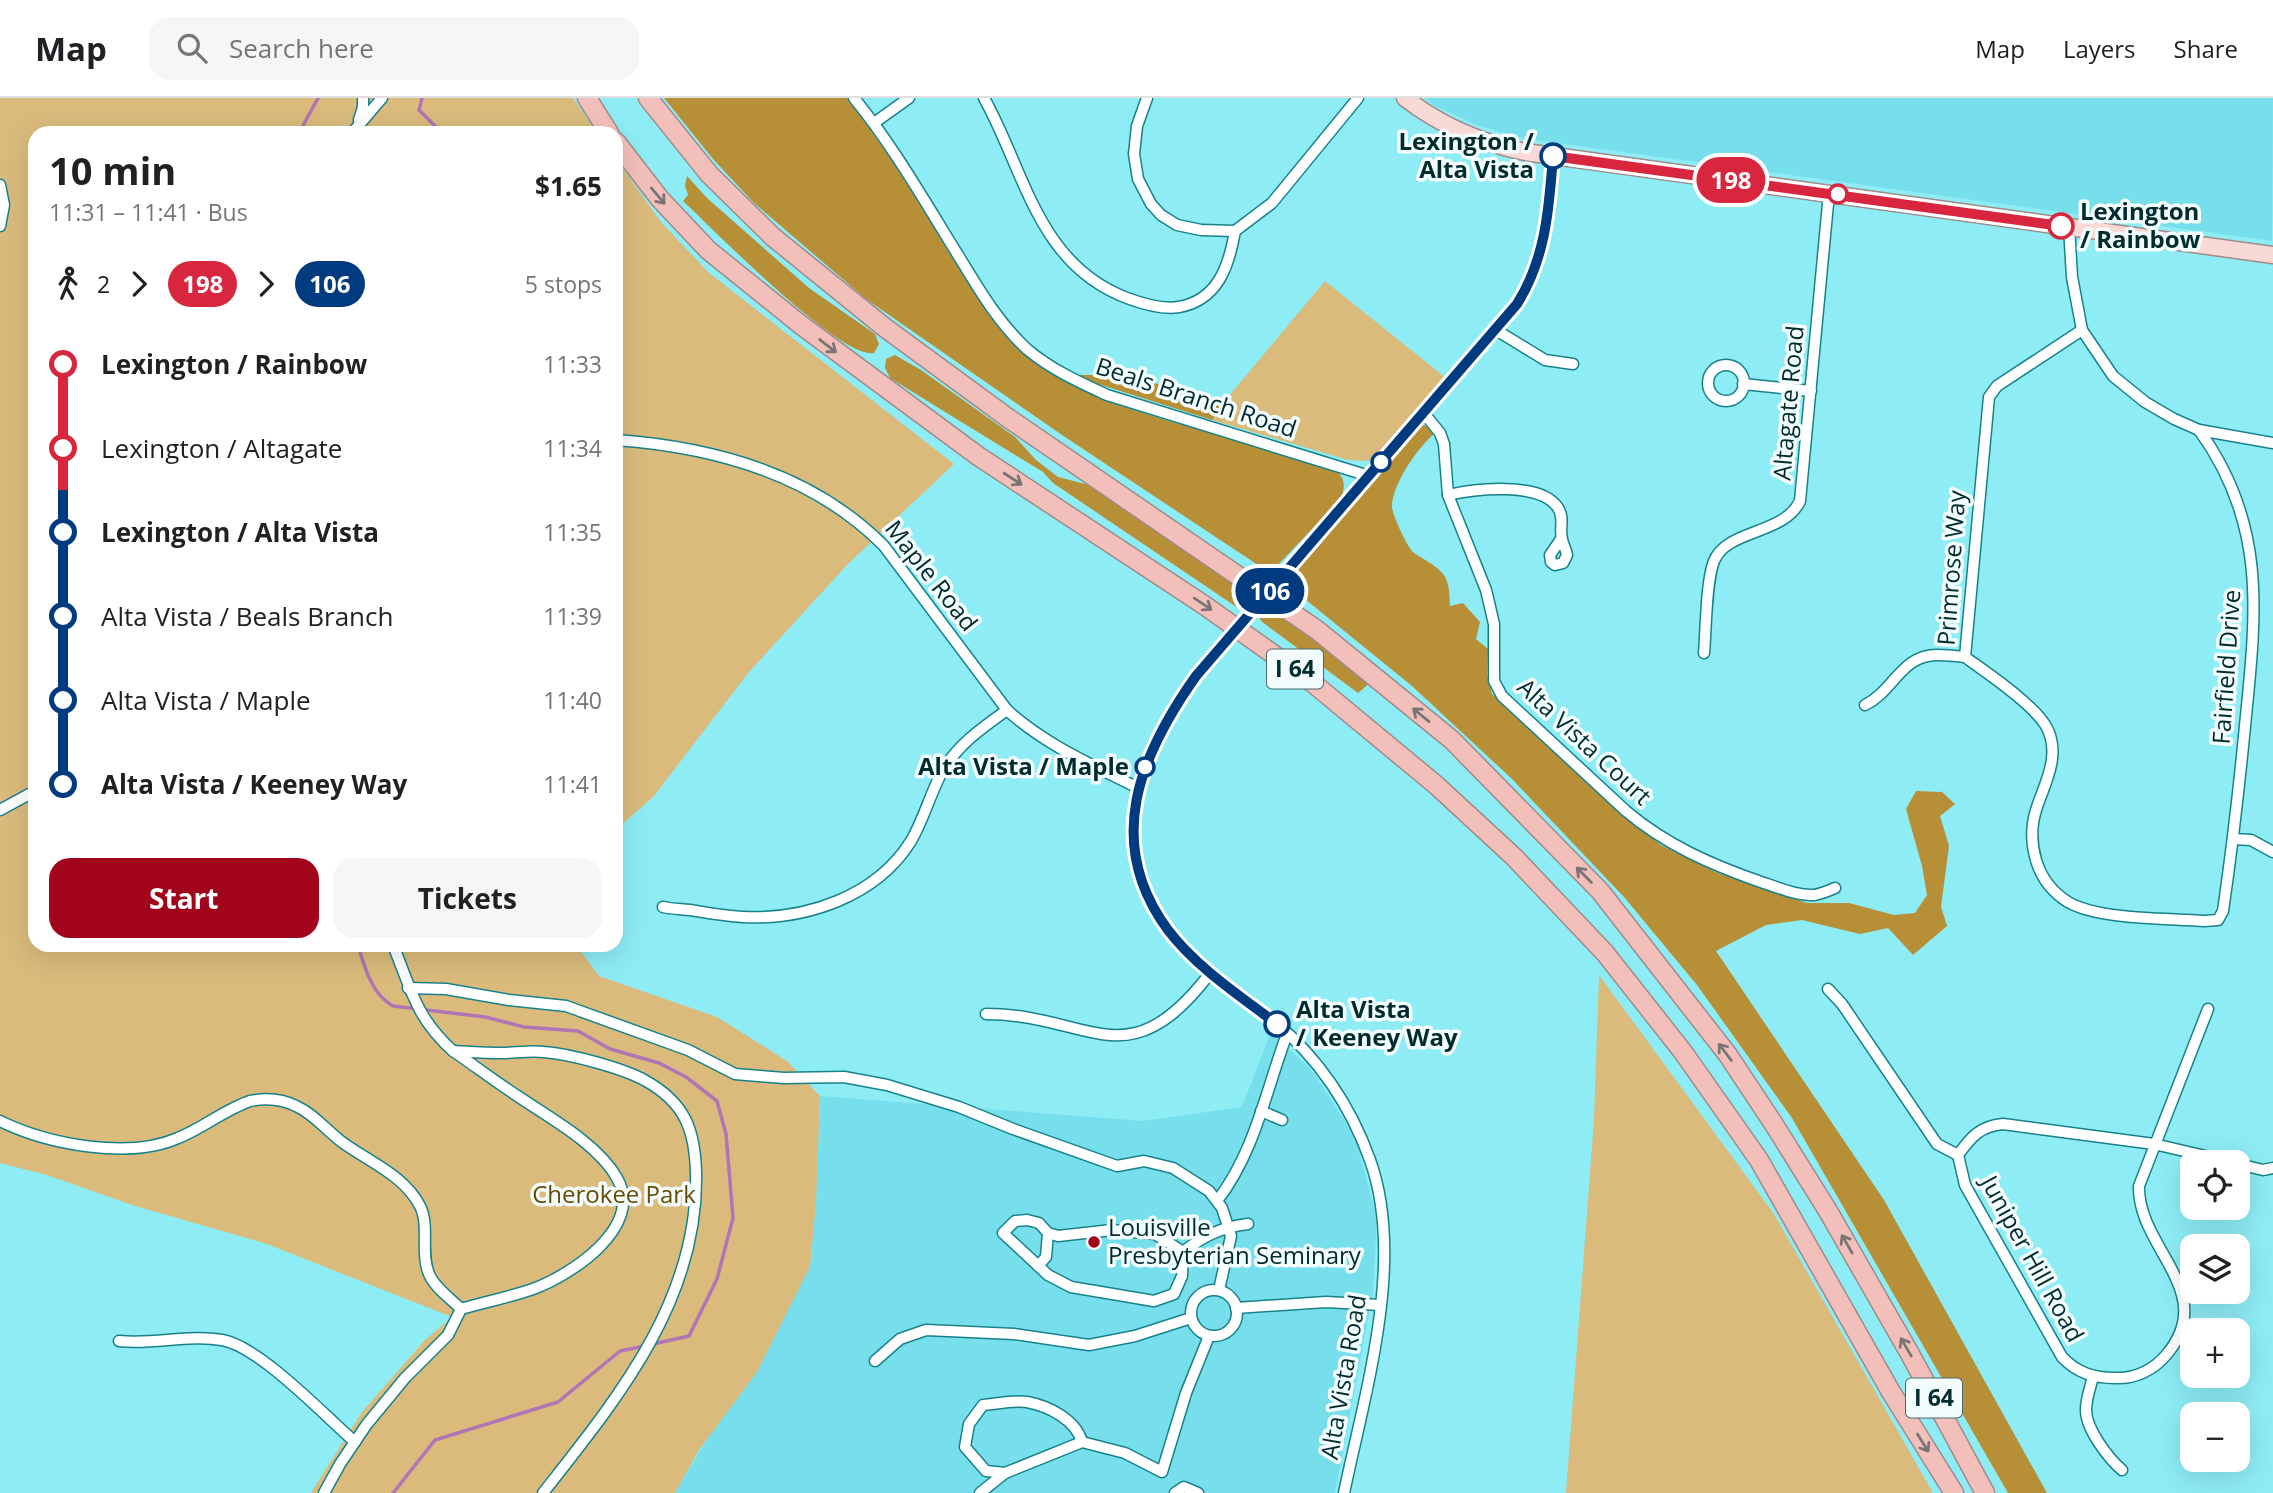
<!DOCTYPE html>
<html lang="en">
<head>
<meta charset="utf-8">
<style>
	body { margin:0; font-family:"Open Sans",sans-serif; background:#f6f6f6; color:#202124; height:100vh; display:flex; flex-direction:column; font-size:26px; white-space:nowrap }
	* { box-sizing:border-box; margin:0 }
	p { font-size:23px; color:#757577 }
	.icon { flex:none; width:38px; height:38px; fill:none; stroke:currentColor; stroke-width:2; stroke-linecap:round; stroke-linejoin:round }
	.map { position:relative; flex:1; overflow:hidden }
	.sheet { position:absolute; left:28px; top:28px; width:595px; height:826px; display:flex; flex-direction:column; background:#fff; border-radius:21px; box-shadow:0 7px 28px #0002 }
	.sheet>* { flex:none }
	.badge { padding:0 14px; border-radius:23px; font-size:24px; line-height:46px }
	.fabs { position:absolute; left:2180px; top:1052px; display:grid; gap:14px }
	.fabs a { display:grid; place-items:center; width:70px; height:70px; border-radius:14px; background:#fff; box-shadow:0 7px 28px #0002; font-size:35px }
	.map>.badge { position:absolute; translate:-50% -50%; box-shadow:0 0 0 4px #fff }
	.legs { display:flex; align-items:center; gap:10px; height:77px; padding:0 21px; font-size:23px }
	.legs p { margin-inline-start:auto }
	.headline { display:flex; align-items:center; justify-content:space-between; height:119px; padding:0 21px }
	h1 { font-size:38px; font-weight:700; line-height:52px }
	.action { display:flex; gap:14px; margin-top:auto; padding:14px 21px }
	.action a { flex:1; height:80px; border-radius:21px; background:#a2051b; color:#fff; font-size:28px; font-weight:700; line-height:80px; text-align:center }
	.action a+a { background:#f6f6f6; color:#202124 }
	ul { padding:0 21px; list-style:none }
	li { display:flex; align-items:center; gap:24px; height:84px; font-size:26px }
	li i { display:grid; place-items:center; width:10px; height:100%; margin:0 9px; background:currentColor }
	li i::after { content:''; width:18px; height:18px; margin:-9px; border:5px solid; border-radius:50%; background:#fff }
	li p { margin-inline-start:auto }
	li:first-child i { background:linear-gradient(#0000 50%,currentColor 0) }
	li:last-child i { background:linear-gradient(currentColor 50%,#0000 0) }
	header { display:flex; align-items:center; gap:42px; box-sizing:border-box; height:98px; padding:0 35px; background:#fff; border-bottom:2px solid #e0e0e0 }
	header strong { font-size:33px }
	nav { display:flex; gap:38px; margin-inline-start:auto; font-size:24px }
	.search { width:490px; height:63px; background:#f6f6f6; display:flex; align-items:center; gap:18px; box-sizing:border-box; padding:0 24px; border-radius:21px; color:#757577; font-size:26px }
	.map>svg:first-child { display:block }
	.built { fill:#77dfeb }
	.green { fill:#dabb7c }
	.forest { fill:#b78f36 }
	.lines { fill:none; stroke-linecap:round; stroke-linejoin:round }
	.stream { stroke:#b175b5; stroke-width:3.5 }
	.minor-casing { stroke:#17828c; stroke-width:13 }
	.primary-casing { stroke:#9e8b8a; stroke-width:19 }
	.motorway-casing { stroke:#9e8b8a; stroke-width:21 }
	.minor { stroke:#fff; stroke-width:10 }
	.primary { stroke:#f8d9d6; stroke-width:16 }
	.motorway { stroke:#f3bfbb; stroke-width:18 }
	.minor-bridge-casing { stroke:#17828c; stroke-width:13; stroke-linecap:butt }
	.minor-bridge { stroke:#fff; stroke-width:10 }
	.oneway { stroke:#7a7575 }
	.line-1-casing { stroke:#fff; stroke-width:16 }
	.line-2-casing { stroke:#fff; stroke-width:16 }
	.line-1 { stroke:#d7263d; stroke-width:10 }
	.line-2 { stroke:#003b80; stroke-width:10 }
	.stop-2-dot { fill:#fff; stroke:#003b80; stroke-width:3.5 }
	.stop-1-dot { fill:#fff; stroke:#d7263d; stroke-width:3.5 }
	.poi-dot { fill:#a2051b; stroke:#f4fdfe; stroke-width:2.5 }
	.labels { text-anchor:middle; stroke-width:7; stroke-linejoin:round; paint-order:stroke }
	.shield { fill:#f4fdfe; stroke:#496a6d; stroke-width:2 }
	.shield-label { font-size:23px; font-weight:bold; fill:#002b2f }
	.stop-label { font-size:24px; font-weight:bold; fill:#002b2f; stroke:#f4fdfe; text-anchor:end }
	.street-label { font-size:24px; fill:#002b2f; stroke:#f4fdfe }
	.park-label { font-size:24px; fill:#674c04; stroke:#f4fdfe }
	.poi-label { font-size:24px; fill:#002b2f; stroke:#f4fdfe; text-anchor:start }
</style>
</head>
<body>
<header>
<strong>Map</strong>
<div class="search"><svg class="icon" aria-label="search" viewBox="0 0 24 24"><circle cx="10" cy="10" r="6"/><path d="M15 15l6 6"/></svg>Search here</div>
<nav><a>Map</a><a>Layers</a><a>Share</a></nav>
</header>
<div class="map">
<svg width="2273" height="1395" viewBox="0 0 2273 1395">
	<rect width="100%" height="100%" fill="#8eecf5"/>
	<!-- built -->
	<g class="built">
		<path d="M1425 0H2273L2272 143 1521 40 1477 27 1435 8Z"/>
		<path d="M1271 934 1310 970 1355 1038 1377 1120 1373 1195 1335 1395H675L810 1169 816 1105 820 998 1143 1023 1242 1009Z"/>
	</g>
	<!-- green -->
	<g class="green">
		<path d="M0 0H573L597 35H35V847H576L599 878 717 919 787 963 820 998 816 1105 810 1169 757 1274 699 1352 675 1395H311L362 1314 425 1242 452 1219 267 1146 132 1107 47 1077 0 1065Z"/>
		<path d="M616 61 661 124 708 174 954 366 848 466 749 574 654 698 616 732Z"/>
		<path d="M1325 183 1446 280 1382 354 1368 363 1348 362 1212 322 1223 305Z"/>
		<path d="M1599 877 1774 1116 1933 1395H1566L1594 1022Z"/>
	</g>
	<!-- forest -->
	<g class="forest">
		<path d="M664 0H847C908 70 943 158 1001 230 1054 294 1142 315 1218 337 1257 348 1296 360 1335 372 1346 380 1345 389 1341 401L1270 475 1062 337 866 201 754 105 713 61Z"/>
		<path d="M687 78 707 100 809 190 875 236 879 246 874 255C841 262 712 130 683 103L688 97 685 88Z"/>
		<path d="M895 257 921 272 1015 339 1036 362 1058 379 1093 388 1251 492 1248 499 1238 510 1053 385 1043 374 890 280 885 270 886 261Z"/>
		<path d="M1079 277H1127L1223 305 1212 322 1095 285Z"/>
		<path d="M1421 326 1427 328 1435 335C1419 348 1391 387 1392 410 1393 417 1405 444 1410 450 1412 455 1418 457 1422 460 1447 475 1449 479 1450 508L1463 505 1480 524 1476 541 1488 551 1487 576 1492 596 1606 702 1661 747 1718 775 1807 805H1849L1894 817 1915 815 1927 797 1922 768 1906 711 1916 693 1942 694 1955 706 1940 718 1949 748 1941 809 1947 828 1913 857 1888 830 1860 836 1802 822 1766 827 1716 853 1884 1102 2047 1395H2008L1792 1020 1697 887 1624 799 1512 681 1412 588 1289 488 1288 481Z"/>
		<path d="M1269 506 1371 584 1358 595 1261 523 1259 518 1264 509Z"/>
	</g>
	<g class="lines">
		<!-- stream -->
		<g class="stream">
			<path d="M422 0 419 12 435 28 438 35"/>
			<path d="M299 35 318 0"/>
			<path d="M496 35 502 33 506 35"/>
			<path d="M358 847C364 868 372 897 393 908L485 919 524 929 578 933 610 951 659 965 686 979 717 1003 726 1036 733 1120 717 1181 689 1238 653 1246"/>
			<path d="M393 1395 435 1342 558 1304 620 1253 645 1248"/>
		</g>
		<defs>
			<g id="minor">
				<path d="M854 0C894 49 925 104 958 157 978 190 999 226 1028 252 1052 272 1079 284 1107 297L1369 378"/>
				<path d="M984 0C1025 73 1037 166 1127 200 1143 206 1162 212 1179 209 1218 202 1229 168 1235 133"/>
				<path d="M1147 0 1137 28 1134 56 1138 81 1151 106 1161 117 1177 127 1201 132 1235 133 1272 105 1358 0"/>
				<path d="M359 22 363 9V0"/>
				<path d="M874 25 909 0"/>
				<path d="M353 34 382 0"/>
				<path d="M0 87 4 107 0 128"/>
				<path d="M2069 129 2072 179 2082 232 2113 278 2145 304 2174 321 2199 332 2273 345"/>
				<path d="M1496 232 1545 262 1573 266"/>
				<path d="M2082 232 1997 288 1989 299 1965 559C1987 575 2038 609 2048 632 2060 659 2045 685 2037 709 2031 726 2031 745 2036 762 2041 779 2052 794 2068 804 2099 822 2167 820 2204 823L2218 822 2223 813C2232 751 2239 690 2245 628 2256 517 2268 427 2199 332"/>
				<circle cx="1726" cy="285" r="18"/>
				<path d="M1743 286 1811 293"/>
				<path d="M1423 314 1440 335 1444 346 1448 397 1486 492 1494 526V583L1502 598 1626 713C1666 747 1712 767 1761 784 1777 789 1797 798 1814 797 1821 796 1828 793 1835 790"/>
				<path d="M616 342C714 349 813 376 884 448L1007 612C1045 647 1093 667 1138 690"/>
				<path d="M1448 397C1474 391 1541 383 1558 410 1565 421 1559 430 1562 441 1563 447 1566 451 1567 457L1563 465 1555 467 1551 464 1550 457 1561 441"/>
				<path d="M1281 479 1518 206C1547 160 1549 110 1553 58"/>
				<path d="M1219 550C1145 637 1088 754 1185 851 1212 878 1245 900 1275 924 1319 961 1351 1009 1370 1062 1406 1162 1365 1294 1344 1395"/>
				<path d="M1704 555C1706 532 1706 483 1714 463 1727 431 1784 437 1800 403L1829 95"/>
				<path d="M1865 607C1894 593 1901 557 1937 557 1946 557 1956 558 1965 559"/>
				<path d="M0 712 35 693"/>
				<path d="M2233 741 2251 742 2273 754"/>
				<path d="M663 809C672 811 681 811 690 812 708 815 725 818 743 819 806 822 876 799 911 743 924 721 930 696 942 674 957 647 982 630 1007 612"/>
				<path d="M408 890 446 891 509 902 566 908 688 952 735 976 784 980 844 979 887 987 959 1009 1013 1031 1117 1068 1144 1063 1173 1070 1209 1093 1222 1110 1231 1138 1219 1192"/>
				<path d="M1828 891 1842 906 1937 1046 1958 1057"/>
				<path d="M986 916C1091 916 1127 985 1211 874"/>
				<path d="M453 953C469 954 485 955 501 955 515 955 530 952 544 954 570 956 623 970 646 983 685 1005 695 1032 696 1075 699 1202 617 1301 543 1395"/>
				<path d="M1261 1013 1282 1022"/>
				<path d="M0 1023C47 1046 128 1062 178 1040 203 1030 224 1012 250 1003 265 1000 282 1001 296 1008 314 1016 327 1033 342 1044 369 1064 404 1077 420 1108 430 1128 420 1155 429 1176 434 1189 451 1201 461 1211 485 1204 510 1199 533 1191 571 1177 645 1129 617 1080 598 1046 550 1020 519 999 496 984 475 968 453 953 416 920 411 891 393 847"/>
				<path d="M1958 1057 1965 1087 2062 1259C2077 1275 2094 1280 2115 1280 2135 1281 2154 1272 2167 1256 2219 1194 2137 1149 2139 1088L2208 911"/>
				<path d="M1958 1057C1971 1039 1980 1028 2003 1026L2154 1046 2231 1064"/>
				<path d="M2238 1066 2263 1072 2273 1070"/>
				<path d="M1217 1103C1255 1054 1266 992 1287 936"/>
				<path d="M1027 1122 1039 1125 1048 1135 1058 1138 1112 1132 1155 1136 1183 1154 1182 1178 1174 1196 1154 1203 1071 1189 1048 1177 1003 1135 1015 1123Z"/>
				<path d="M1183 1154C1203 1138 1222 1129 1248 1126"/>
				<path d="M1038 1168 1046 1159 1048 1135"/>
				<circle cx="1214" cy="1215" r="23"/>
				<path d="M1236 1210 1326 1204 1380 1207"/>
				<path d="M119 1243C153 1247 189 1236 222 1242 259 1248 325 1318 355 1344"/>
				<path d="M875 1263 900 1241 926 1232 1014 1236 1089 1247 1135 1238 1191 1220"/>
				<path d="M2093 1279C2090 1290 2086 1301 2086 1312 2086 1331 2108 1360 2122 1372"/>
				<path d="M1005 1375 986 1373 965 1349 969 1326 983 1307C996 1306 1014 1302 1027 1304 1049 1308 1076 1322 1082 1344"/>
				<path d="M324 1395 340 1366 367 1326 405 1280 448 1237 461 1211"/>
				<path d="M980 1395 1005 1375 1082 1344 1125 1355 1162 1374 1186 1295 1209 1238"/>
				<path d="M1175 1395 1184 1389 1198 1395"/>
			</g>
			<path id="primary" d="M1405 0C1441 28 1481 45 1525 54L2273 157"/>
			<g id="motorway">
				<path d="M587 0 609 35"/>
				<path d="M648 0 709 76 773 139 884 229 1008 320 1317 532 1452 642 1600 793 1728 957 1775 1028 1828 1113 1910 1256 1985 1395"/>
				<path d="M616 44 660 101 708 152 801 227 978 358 1204 507 1308 581 1436 687 1514 759 1605 855 1683 954 1759 1062 1891 1294 1954 1395"/>
			</g>
		</defs>
		<!-- minor casing -->
		<use href="#minor" class="minor-casing"/>
		<!-- primary casing -->
		<use href="#primary" class="primary-casing"/>
		<!-- motorway casing -->
		<use href="#motorway" class="motorway-casing"/>
		<!-- minor -->
		<use href="#minor" class="minor"/>
		<!-- primary -->
		<use href="#primary" class="primary"/>
		<!-- motorway -->
		<use href="#motorway" class="motorway"/>
		<defs>
			<g id="minor-bridge">
				<path d="M1257 507 1281 479"/>
				<path d="M1219 550 1249 516"/>
			</g>
		</defs>
		<!-- minor-bridge casing -->
		<use href="#minor-bridge" class="minor-bridge-casing"/>
		<!-- minor-bridge -->
		<use href="#minor-bridge" class="minor-bridge"/>
	</g>
	<!-- one-way arrows -->
	<defs><path id="oneway-shaft" d="M-6 0H5M1.5-3L5.5 0L1.5 3" fill="none" stroke-width="1.6" stroke-linecap="round" stroke-linejoin="round" transform="scale(1.75)"/></defs>
	<g class="oneway">
		<use href="#oneway-shaft" transform="translate(658 98) rotate(50)"/>
		<use href="#oneway-shaft" transform="translate(828 248) rotate(38)"/>
		<use href="#oneway-shaft" transform="translate(1013 381) rotate(33)"/>
		<use href="#oneway-shaft" transform="translate(1203 506) rotate(34)"/>
		<use href="#oneway-shaft" transform="translate(1421 617) rotate(-141)"/>
		<use href="#oneway-shaft" transform="translate(1584 777) rotate(-135)"/>
		<use href="#oneway-shaft" transform="translate(1725 954) rotate(-127)"/>
		<use href="#oneway-shaft" transform="translate(1847 1146) rotate(-120)"/>
		<use href="#oneway-shaft" transform="translate(1906 1249) rotate(-120)"/>
		<use href="#oneway-shaft" transform="translate(1923 1345) rotate(58)"/>
	</g>
	<g class="lines">
		<defs>
			<path id="line-1" d="M1553 58 2061 128"/>
			<path id="line-2" d="M1277 926C1240 898 1196 869 1168 832 1103 744 1140 657 1196 578L1517 206C1546 160 1549 110 1553 58"/>
		</defs>
		<!-- line-1 casing -->
		<use href="#line-1" class="line-1-casing"/>
		<!-- line-2 casing -->
		<use href="#line-2" class="line-2-casing"/>
		<!-- line-1 -->
		<use href="#line-1" class="line-1"/>
		<!-- line-2 -->
		<use href="#line-2" class="line-2"/>
	</g>
	<!-- markers -->
	<g class="stop-2-dot">
		<circle cx="1553" cy="58" r="12"/>
		<circle cx="1381" cy="364" r="9"/>
		<circle cx="1145" cy="669" r="9"/>
		<circle cx="1277" cy="926" r="12"/>
	</g>
	<g class="stop-1-dot">
		<circle cx="1838" cy="96" r="9"/>
		<circle cx="2061" cy="128" r="12"/>
	</g>
	<circle class="poi-dot" cx="1094" cy="1144" r="7"/>
	<g class="labels">
		<!-- shield labels -->
		<g class="shield">
			<rect x="1267" y="551.5" width="56" height="39" rx="5"/>
			<rect x="1906" y="1280.5" width="56" height="39" rx="5"/>
		</g>
		<g class="shield-label">
			<text x="1295" y="579">I 64</text>
			<text x="1934" y="1308">I 64</text>
		</g>
		<!-- stop labels -->
		<g class="stop-label">
			<text x="1534" y="52">Lexington /<tspan x="1534" dy="28">Alta Vista</tspan></text>
			<text x="2080" y="122" text-anchor="start">Lexington<tspan x="2080" dy="28">/ Rainbow</tspan></text>
			<text x="1129" y="677">Alta Vista / Maple</text>
			<text x="1296" y="920" text-anchor="start">Alta Vista<tspan x="1296" dy="28">/ Keeney Way</tspan></text>
		</g>
		<!-- street labels -->
		<g class="street-label">
			<text transform="translate(1196 300) rotate(18)" y="8">Beals Branch Road</text>
			<text transform="translate(1789 305) rotate(-85)" y="8">Altagate Road</text>
			<text transform="translate(1952 470) rotate(-86)" y="8">Primrose Way</text>
			<text transform="translate(931 478) rotate(52)" y="8">Maple Road</text>
			<text transform="translate(2227 569) rotate(-86)" y="8">Fairfield Drive</text>
			<text transform="translate(1584 644) rotate(43)" y="8">Alta Vista Court</text>
			<text transform="translate(2032 1161) rotate(61)" y="8">Juniper Hill Road</text>
			<text transform="translate(1344 1279) rotate(-80)" y="8">Alta Vista Road</text>
		</g>
		<!-- park labels -->
		<g class="park-label">
			<text x="614" y="1105">Cherokee Park</text>
		</g>
		<!-- poi labels -->
		<g class="poi-label">
			<text x="1108" y="1138">Louisville<tspan x="1108" dy="28">Presbyterian Seminary</tspan></text>
		</g>
	</g>
</svg>
<div class="fabs">
<a><svg class="icon" aria-label="locate" viewBox="0 0 24 24"><circle cx="12" cy="12" r="6"/><path d="M12 2v4M12 18v4M2 12h4M18 12h4"/></svg></a>
<a><svg class="icon" aria-label="layers" viewBox="0 0 24 24"><path d="M12 4l9 5-9 5-9-5zM3 14l9 5 9-5"/></svg></a>
<a>+</a>
<a>−</a>
</div>
<b class="badge" style="left:1731px;top:82px;background:#d7263d;color:#fff">198</b>
<b class="badge" style="left:1270px;top:493px;background:#003b80;color:#fff">106</b>
<section class="sheet">
<div class="headline"><div><h1>10 min</h1><p>11:31 – 11:41 · Bus</p></div><b>$1.65</b></div>
<div class="legs"><svg class="icon" aria-label="walk" viewBox="0 0 24 24"><circle cx="13" cy="4" r="2"/><path d="M13 8l-2 6 4 7M11 14l-3 7M7 12l3-4h3l4 4"/></svg>2<svg class="icon" aria-label="forward" viewBox="0 0 24 24"><path d="M9 5l7 7-7 7"/></svg><b class="badge" style="background:#d7263d;color:#fff">198</b><svg class="icon" aria-label="forward" viewBox="0 0 24 24"><path d="M9 5l7 7-7 7"/></svg><b class="badge" style="background:#003b80;color:#fff">106</b><p>5 stops</p></div>
<ul>
<li><i style="color:#d7263d"></i><b>Lexington / Rainbow</b><p>11:33</p></li>
<li><i style="color:#d7263d"></i><span>Lexington / Altagate</span><p>11:34</p></li>
<li><i style="color:#003b80"></i><b>Lexington / Alta Vista</b><p>11:35</p></li>
<li><i style="color:#003b80"></i><span>Alta Vista / Beals Branch</span><p>11:39</p></li>
<li><i style="color:#003b80"></i><span>Alta Vista / Maple</span><p>11:40</p></li>
<li><i style="color:#003b80"></i><b>Alta Vista / Keeney Way</b><p>11:41</p></li>
</ul>
<div class="action"><a>Start</a><a>Tickets</a></div>
</section>
</div>
</body>
</html>
